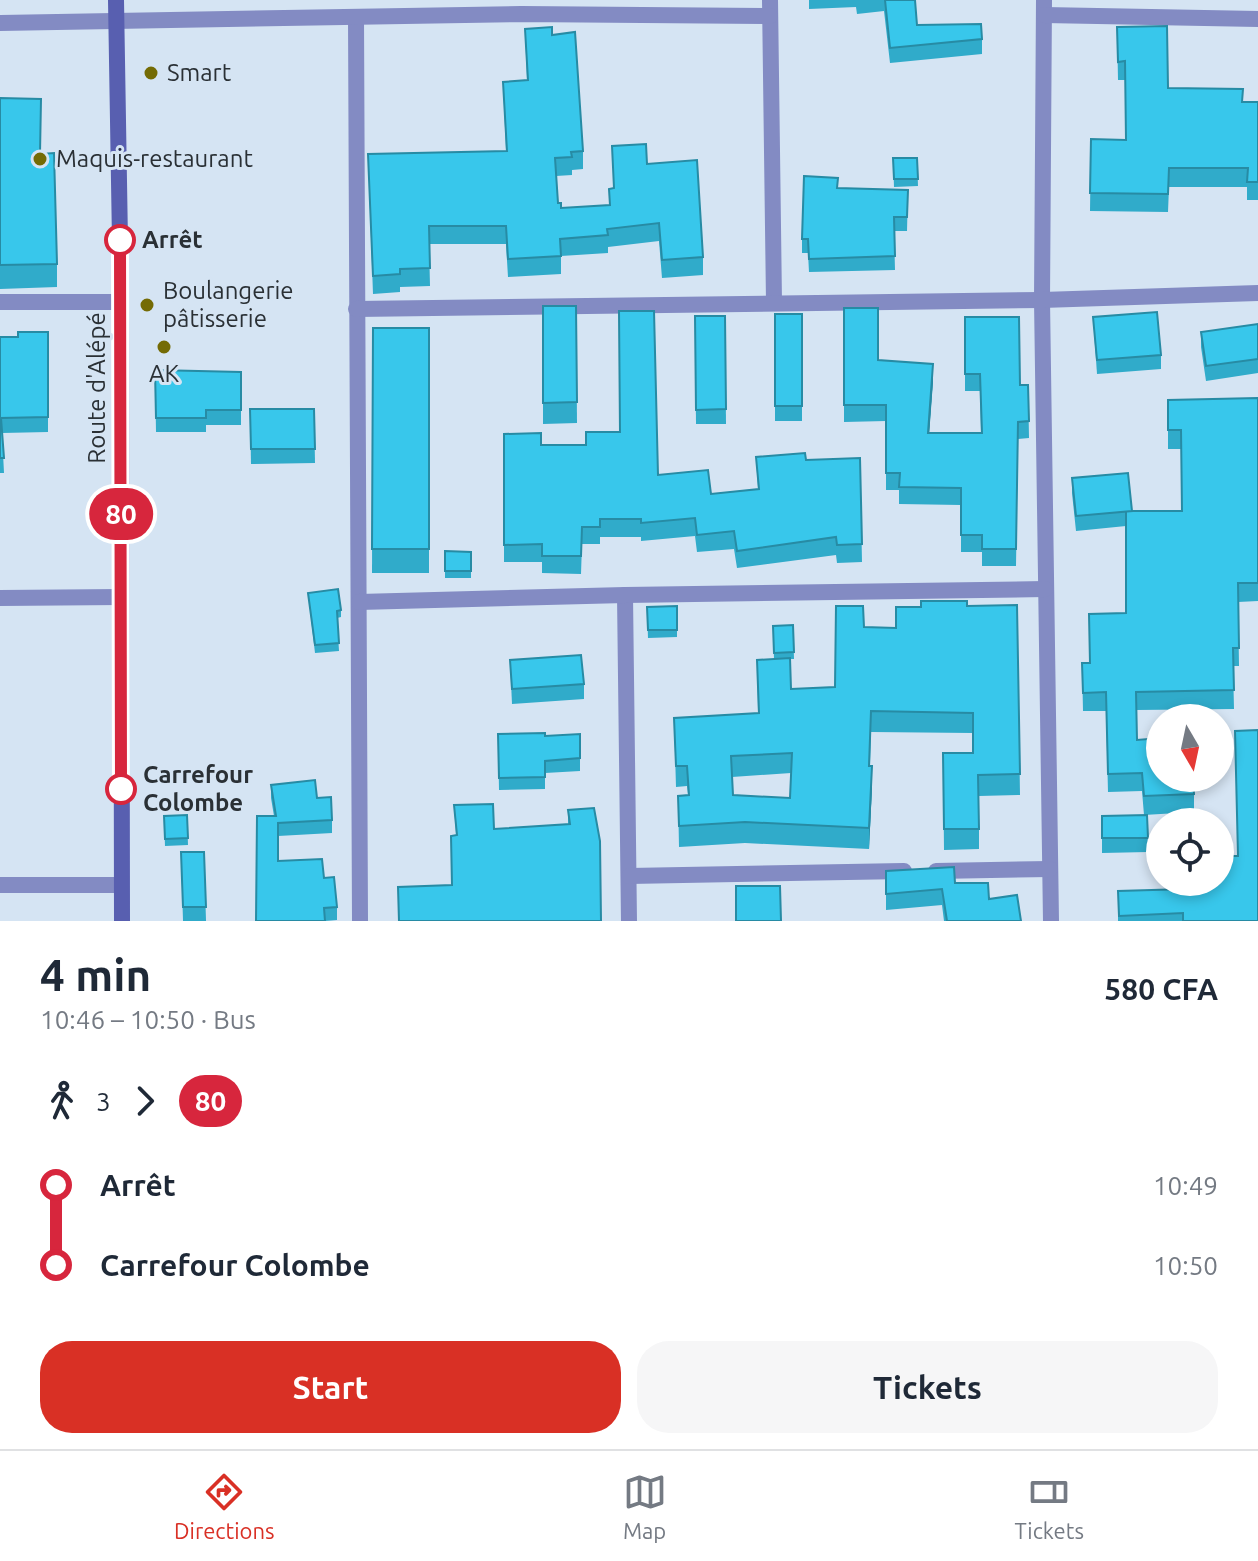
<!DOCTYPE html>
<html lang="en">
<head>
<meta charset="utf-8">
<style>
	body { margin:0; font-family:Ubuntu,sans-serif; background:#f6f6f7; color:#1f2937; height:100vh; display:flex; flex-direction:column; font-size:30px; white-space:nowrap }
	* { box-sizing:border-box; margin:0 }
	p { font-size:26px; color:#747a83 }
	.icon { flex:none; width:44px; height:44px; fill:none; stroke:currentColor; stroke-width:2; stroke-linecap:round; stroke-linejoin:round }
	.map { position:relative; height:921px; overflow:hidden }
	.sheet { display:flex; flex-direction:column; background:#fff; flex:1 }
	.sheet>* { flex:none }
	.badge { padding:0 16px; border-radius:26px; font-size:28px; line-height:52px }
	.needle { width:52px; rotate:171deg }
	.tools { position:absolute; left:1146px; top:704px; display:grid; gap:16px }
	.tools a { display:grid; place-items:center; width:88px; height:88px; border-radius:50%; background:#fff; box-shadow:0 4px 12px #0003; font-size:40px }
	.map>.badge { position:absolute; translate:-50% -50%; box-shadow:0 0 0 4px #fff }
	.legs { display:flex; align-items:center; gap:12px; height:88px; padding:0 40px; font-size:26px }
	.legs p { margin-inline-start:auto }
	.head { display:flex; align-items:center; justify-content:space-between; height:136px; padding:0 40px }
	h1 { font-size:44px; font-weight:700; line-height:60px }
	.action { display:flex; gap:16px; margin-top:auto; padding:16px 40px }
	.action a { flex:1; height:92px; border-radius:32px; background:#d93025; color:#fff; font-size:32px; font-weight:700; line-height:92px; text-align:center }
	.action a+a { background:#f6f6f7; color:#1f2937 }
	ul { padding:0 40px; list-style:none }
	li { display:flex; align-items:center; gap:28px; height:80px; font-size:30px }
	li i { display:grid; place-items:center; width:12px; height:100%; margin:0 10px; background:currentColor }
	li i::after { content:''; width:20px; height:20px; margin:-10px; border:6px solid; border-radius:50%; background:#fff }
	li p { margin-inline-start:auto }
	li:first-child i { background:linear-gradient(#0000 50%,currentColor 0) }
	li:last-child i { background:linear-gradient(currentColor 50%,#0000 0) }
	.dock { display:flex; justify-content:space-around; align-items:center; height:112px; border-top:2px solid #e0e1e3; background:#fff; font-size:22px; color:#747a83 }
	.dock a { display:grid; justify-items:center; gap:4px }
	.dock .on { color:#d93025 }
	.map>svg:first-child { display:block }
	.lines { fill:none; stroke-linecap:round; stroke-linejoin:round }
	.minor { stroke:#838bc3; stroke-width:16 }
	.secondary { stroke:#585fb0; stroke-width:16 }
	.wall { fill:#30abca; fill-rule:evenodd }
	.shaded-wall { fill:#278ba4 }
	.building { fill:#38c7eb; stroke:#278ba4; stroke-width:2; fill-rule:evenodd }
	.line-1-casing { stroke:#fff; stroke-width:18 }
	.line-1 { stroke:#d7263d; stroke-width:12 }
	.poi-dot { fill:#746b04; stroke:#d5e4f3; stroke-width:3 }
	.stop-1-dot { fill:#fff; stroke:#d7263d; stroke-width:4 }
	.labels { text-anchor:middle; stroke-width:6; stroke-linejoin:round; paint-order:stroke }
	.poi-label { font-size:24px; fill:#2a3035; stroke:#d5e4f3; text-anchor:start }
	.stop-label { font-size:24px; font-weight:bold; fill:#2a3035; stroke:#d5e4f3; text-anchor:start }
	.street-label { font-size:24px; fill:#2a3035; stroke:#d5e4f3 }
</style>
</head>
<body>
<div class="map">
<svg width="1258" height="921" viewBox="0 0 1258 921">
	<rect width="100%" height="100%" fill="#d5e4f3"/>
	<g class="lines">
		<!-- minor -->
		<g class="minor">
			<path d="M770 0 774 302"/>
			<path d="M1044 0 1042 300 1051 921"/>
			<path d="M1044 15 1258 19"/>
			<path d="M356 17 360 921"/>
			<path d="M0 23 521 14 770 16"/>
			<path d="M0 302H121"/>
			<path d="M356 309 1042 300 1258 293"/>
			<path d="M625 595 629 921"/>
			<path d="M0 598 121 597"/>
			<path d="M359 602 625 595 1045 589"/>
			<path d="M936 871 1050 869"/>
			<path d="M629 876 904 871"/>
			<path d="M0 885H121"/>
		</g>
		<!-- secondary -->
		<path class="secondary" d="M116 0 121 302 122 921"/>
	</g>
	<!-- wall -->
	<g class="wall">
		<path d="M809 0H915L917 25 982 39V54L890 63 884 11 857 14 856 7 809 9Z"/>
		<path d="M1117 27 1168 88 1242 102H1258V200H1247V187H1169L1168 212 1090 211 1091 139 1126 140 1125 80H1118Z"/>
		<path d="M525 29 552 35 583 151V169L572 170V175L556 176 558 203 561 208 609 205V189L613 188 647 164 703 257V275L662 278 659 241 608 247V253L561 256V274L508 277 506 244H429L430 286 400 287V292L373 294 368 154 506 151 503 82 527 81Z"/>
		<path d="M0 98 41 154 57 264V287L0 289Z"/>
		<path d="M893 158H917L918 186 894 187Z"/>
		<path d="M838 188 908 190 907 231H894L895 270 809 272 808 253H802V239Z"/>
		<path d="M543 306H576L577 423 543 424Z"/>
		<path d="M844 308 878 360 933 381 929 433H981L980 391H965V317L1020 385H1028L1029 438 1018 439 1016 566H982V552H961V505L899 504V490H886V421L844 422Z"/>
		<rect x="775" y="314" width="27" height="107"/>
		<path d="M695 316H725L726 424H696Z"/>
		<path d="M1093 317 1161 355V369L1097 374Z"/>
		<path d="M1258 324V373L1206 381 1201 347V332Z"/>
		<path d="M373 328H429V573H372Z"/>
		<path d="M48 332V432L2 433 4 473H0V337H18Z"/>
		<path d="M155 370 241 372V425H206V432H156Z"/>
		<path d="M1258 398V601L1238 602 1239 666H1233L1234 709 1136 710 1137 740 1194 794V812L1144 815 1142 791 1108 792 1106 711H1083L1082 663H1089L1126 613V526L1076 531 1072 493V478L1132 511H1182L1181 449H1168V400Z"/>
		<path d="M250 409H314L315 463 251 464Z"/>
		<path d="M504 434 658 475 711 494 758 489 756 457 806 460 860 458 862 562 837 563 836 555 737 568 734 549 697 552 695 536 641 541V537H600V544H582L581 574 542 573V562H504Z"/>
		<path d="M445 551 471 552V578H445Z"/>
		<path d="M308 593 341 610V617L337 618 339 651 315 653Z"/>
		<path d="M1017 605 1020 795 979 796V849L944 850 943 753H973V733L871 732 870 766 872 787 869 849 745 843 679 847 678 796 688 795 687 786 676 787 674 718 758 713 757 660 774 659 773 626 793 625 794 659H790L791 689 835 687 864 627 896 628 967 606ZM791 773 790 798 733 795 732 777Z"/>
		<path d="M677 606V637L648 638 647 607Z"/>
		<path d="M510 660 584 684V699L512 704Z"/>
		<path d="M498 734 545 736 580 734V771L545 773V789L499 790Z"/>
		<path d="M271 785 317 798 332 820V833L278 836V861L324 878 337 907V920L325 921H256L274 816 271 798Z"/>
		<path d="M454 805 494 829 568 824V810L600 841 456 835Z"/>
		<path d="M187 815 188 845 165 846 164 816Z"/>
		<path d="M1147 815 1148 852 1102 853V816Z"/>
		<path d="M181 852H204L206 921H183Z"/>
		<path d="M1237 856 1258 921H1118V891L1186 889Z"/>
		<path d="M886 871 955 883 989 899 1021 921H944L942 905 886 910Z"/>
	</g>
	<!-- shaded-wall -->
	<g class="shaded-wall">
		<path d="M933 364V381L928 450V433Z"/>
		<path d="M872 766V787L869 849V828Z"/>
	</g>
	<!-- building -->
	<g class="building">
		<path d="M885 0H915L917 25 981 24 982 39 890 48Z"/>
		<path d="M1167 26 1168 88 1243 89 1242 102H1258V182H1247L1248 168H1169L1168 194 1090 193 1091 139 1126 140 1125 61 1118 62 1117 27Z"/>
		<path d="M552 27V35L575 32 583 151 571 152 572 157 555 158 558 203H561V208L610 205 609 189 614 188 612 146 646 144 647 164 697 160 703 257 662 260 659 223 607 229 608 235 560 239 561 256 508 259 506 226H429L430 268 400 269V274L373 276 368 154 507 151 503 82 528 80 525 29Z"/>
		<path d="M0 98 41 99 40 154 54 153 57 264 0 265Z"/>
		<path d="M893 158H917L918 179H894Z"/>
		<path d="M804 176 838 178 837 188 908 190 907 217H894L895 256 809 259 808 239H802Z"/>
		<path d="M543 306H576L577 402 543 403Z"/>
		<path d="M844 308H878V360L933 364 928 433H982L980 374H965V317H1019L1020 385H1028L1029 421 1018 422 1016 549H982V535H961V488L899 487 900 473H886V405H844Z"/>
		<path d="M619 311H654L658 475 708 470 711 494 759 489 756 457 805 453 806 460 860 458 862 544 837 545 836 537 737 551 734 531 697 535 695 518 641 523V519H600V527H582L581 556H542V544L504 545V434L541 433V445H586V432H620Z"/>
		<path d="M1157 312 1161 355 1097 360 1093 317Z"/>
		<rect x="775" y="314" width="27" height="92"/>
		<path d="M695 316H725L726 409 696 410Z"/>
		<path d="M1258 324V359L1206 366 1201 332Z"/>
		<path d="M373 328H429V549H372Z"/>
		<path d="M18 332H48V417L1 418 4 458H0V337H18Z"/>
		<path d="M155 370 241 372V410H206V418H156Z"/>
		<path d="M1258 398V583H1238L1239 648H1233L1234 690 1136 692 1137 740 1160 738V778H1193L1194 794 1144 796 1142 773 1108 774 1106 692 1083 693 1082 663H1090L1089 614 1126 613V511H1182L1181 430H1168V400Z"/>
		<path d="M250 409H314L315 449H251Z"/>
		<path d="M1128 473 1132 511 1076 516 1072 478Z"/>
		<path d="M445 551 471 552V571H445Z"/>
		<path d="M338 589 341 610 337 611 339 643 315 645 308 593Z"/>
		<path d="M921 601H967V606L1017 605 1020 774 978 775 979 829H944L943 753H973V713L871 711 869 766H872L869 828 745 822 679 826 678 796 689 795 687 766H676L674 718 759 713 757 660 790 658 791 689 835 687 836 606H863L864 627 896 628V607H921ZM792 753 790 798 733 795 731 756Z"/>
		<path d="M677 606V630H648L647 607Z"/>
		<path d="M793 625 794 652 774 653 773 626Z"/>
		<path d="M581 655 584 684 512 689 510 660Z"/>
		<path d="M1258 730V921H1183V913L1119 916 1118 891 1186 889V882H1220V856H1238L1235 731Z"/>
		<path d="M545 733V736L580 734V758L545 761V777L499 778 498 734Z"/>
		<path d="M315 780 317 798 331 797 332 820 278 823V861L322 859 324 878 334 877 337 907 324 908 325 921H256L257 816H276L271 785Z"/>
		<path d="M493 804 494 829 570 824 568 810 594 808 600 841 601 921H399L398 887 452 885 451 836 457 835 454 805Z"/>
		<path d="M187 815 188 838 165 839 164 816Z"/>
		<path d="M1147 815 1148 838H1102V816Z"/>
		<path d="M181 852H204L206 907H183Z"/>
		<path d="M954 867 955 883H988L989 899 1017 895 1021 921H947L942 889 886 894V871Z"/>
		<path d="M736 886H780L781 921H736Z"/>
	</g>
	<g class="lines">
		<defs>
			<path id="line-1" d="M120 240 121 789"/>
		</defs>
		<!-- line-1 casing -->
		<use href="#line-1" class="line-1-casing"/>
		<!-- line-1 -->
		<use href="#line-1" class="line-1"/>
	</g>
	<!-- markers -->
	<g class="poi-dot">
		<circle cx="151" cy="73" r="8"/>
		<circle cx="40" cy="159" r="8"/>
		<circle cx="147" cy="305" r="8"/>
		<circle cx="164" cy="347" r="8"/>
	</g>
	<g class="stop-1-dot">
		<circle cx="120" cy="240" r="14"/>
		<circle cx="121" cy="789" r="14"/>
	</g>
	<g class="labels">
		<!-- poi labels -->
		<g class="poi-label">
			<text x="167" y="81">Smart</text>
			<text x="56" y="167">Maquis-restaurant</text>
			<text x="163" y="299">Boulangerie<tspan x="163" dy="28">pâtisserie</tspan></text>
			<text x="164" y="382" text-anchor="middle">AK</text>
		</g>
		<!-- stop labels -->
		<g class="stop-label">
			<text x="142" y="248">Arrêt</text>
			<text x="143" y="783">Carrefour<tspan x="143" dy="28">Colombe</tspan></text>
		</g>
		<!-- street labels -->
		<g class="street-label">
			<text transform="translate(97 388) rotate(-90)" y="8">Route d'Alépé</text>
		</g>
	</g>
</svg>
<div class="tools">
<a><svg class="needle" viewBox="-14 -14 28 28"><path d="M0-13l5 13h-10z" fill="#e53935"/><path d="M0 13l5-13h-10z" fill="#747a83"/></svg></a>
<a><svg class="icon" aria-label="locate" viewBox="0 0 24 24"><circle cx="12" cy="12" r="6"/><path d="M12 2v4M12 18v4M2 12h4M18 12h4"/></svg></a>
</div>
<b class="badge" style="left:121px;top:514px;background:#d7263d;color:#fff">80</b>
</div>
<section class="sheet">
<div class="head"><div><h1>4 min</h1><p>10:46 – 10:50 · Bus</p></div><b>580 CFA</b></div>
<div class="legs"><svg class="icon" aria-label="walk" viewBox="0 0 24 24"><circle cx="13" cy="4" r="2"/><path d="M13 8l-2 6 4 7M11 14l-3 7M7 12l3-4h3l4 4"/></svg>3<svg class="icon" aria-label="forward" viewBox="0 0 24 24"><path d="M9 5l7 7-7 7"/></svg><b class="badge" style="background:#d7263d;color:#fff">80</b></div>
<ul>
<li><i style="color:#d7263d"></i><b>Arrêt</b><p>10:49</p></li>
<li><i style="color:#d7263d"></i><b>Carrefour Colombe</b><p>10:50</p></li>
</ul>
<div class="action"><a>Start</a><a>Tickets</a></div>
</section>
<nav class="dock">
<a class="on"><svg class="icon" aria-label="directions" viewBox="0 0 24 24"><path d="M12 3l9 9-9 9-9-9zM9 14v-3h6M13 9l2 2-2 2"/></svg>Directions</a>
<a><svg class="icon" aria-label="map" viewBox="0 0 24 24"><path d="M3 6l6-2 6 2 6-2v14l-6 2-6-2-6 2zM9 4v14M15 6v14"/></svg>Map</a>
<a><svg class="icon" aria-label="tickets" viewBox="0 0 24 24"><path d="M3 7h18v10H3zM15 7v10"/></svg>Tickets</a>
</nav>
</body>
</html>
